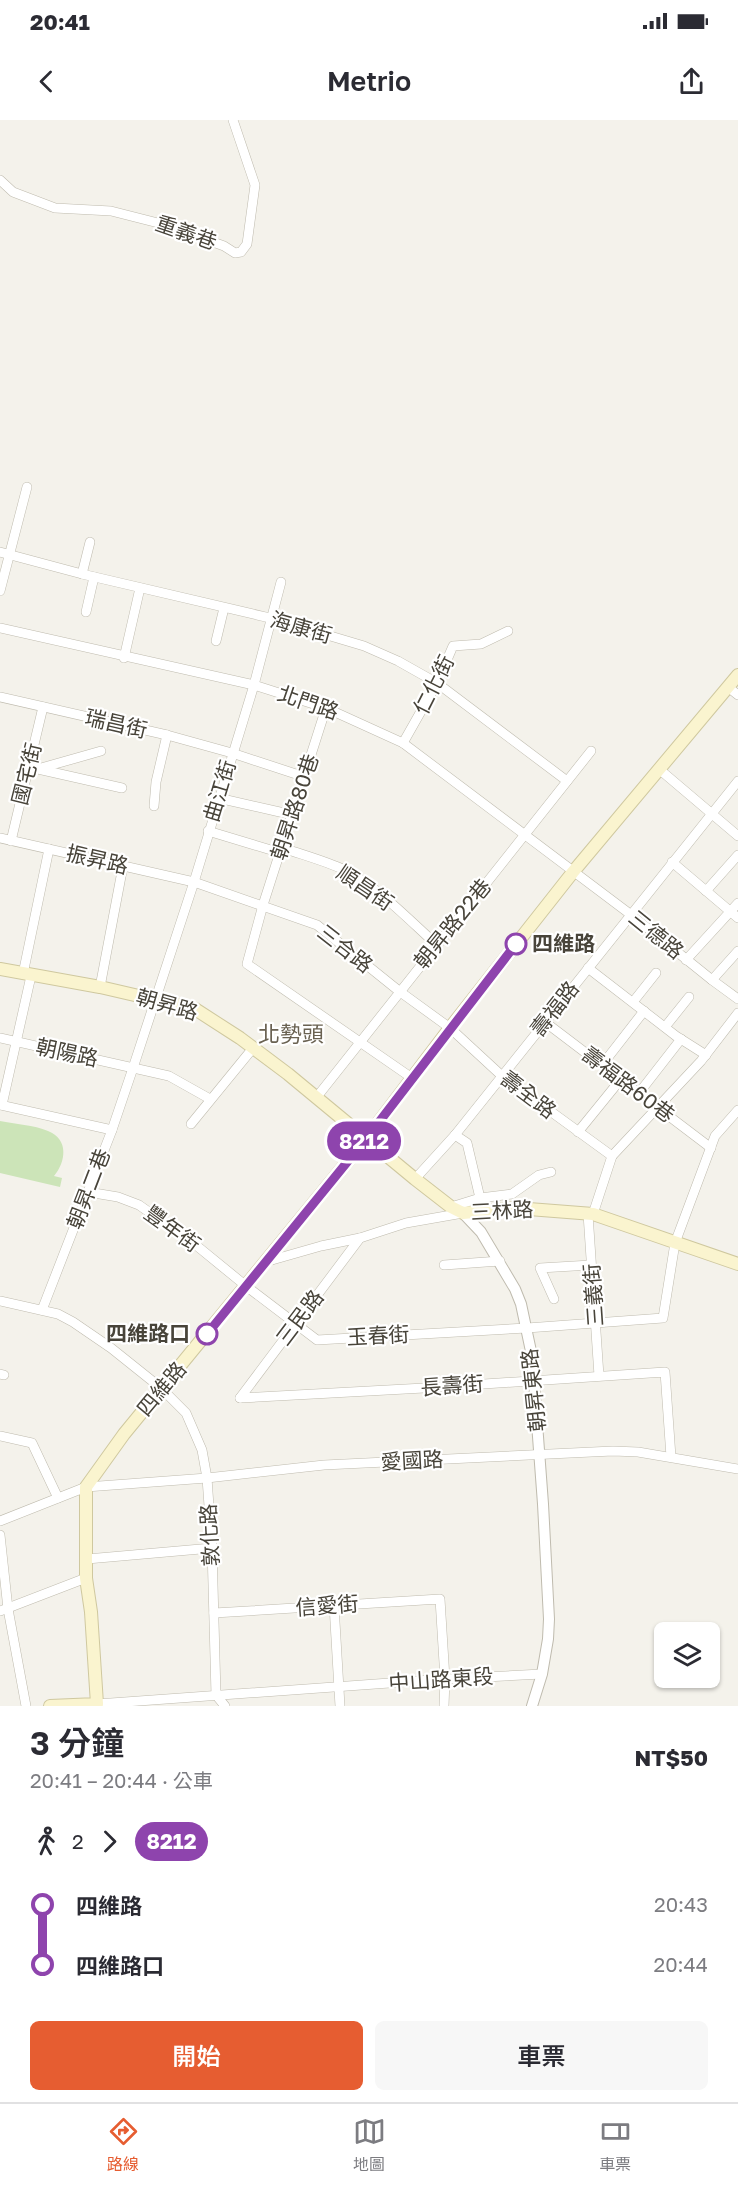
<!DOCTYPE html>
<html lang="zh-TW">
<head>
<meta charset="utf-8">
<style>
	body { margin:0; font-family:"Golos Text","Noto Sans TC",sans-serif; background:#f7f7f7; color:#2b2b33; height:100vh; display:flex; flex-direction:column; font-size:22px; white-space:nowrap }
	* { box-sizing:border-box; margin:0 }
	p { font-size:20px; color:#7c7c81 }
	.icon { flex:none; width:33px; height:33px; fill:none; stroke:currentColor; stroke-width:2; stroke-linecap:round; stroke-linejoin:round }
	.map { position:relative; height:1586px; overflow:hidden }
	.details { display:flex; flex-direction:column; background:#fff; flex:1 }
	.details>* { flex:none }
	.badge { padding:0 12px; border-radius:20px; font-size:21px; line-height:39px }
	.controls { position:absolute; left:654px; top:1502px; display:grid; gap:12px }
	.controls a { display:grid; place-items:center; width:66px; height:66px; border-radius:9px; background:#fff; box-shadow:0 2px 4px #0004; font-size:30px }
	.map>.badge { position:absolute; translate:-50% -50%; box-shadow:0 0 0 3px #fff }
	.legs { display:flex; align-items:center; gap:9px; height:66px; padding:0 30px; font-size:20px }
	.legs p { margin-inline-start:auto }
	.headline { display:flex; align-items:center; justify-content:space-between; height:102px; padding:0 30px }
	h1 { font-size:33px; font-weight:600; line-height:45px }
	.action { display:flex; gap:12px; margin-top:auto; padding:12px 30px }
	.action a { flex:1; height:69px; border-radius:9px; background:#e65d31; color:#fff; font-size:24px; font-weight:600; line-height:69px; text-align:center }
	.action a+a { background:#f7f7f7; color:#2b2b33 }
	ul { padding:0 30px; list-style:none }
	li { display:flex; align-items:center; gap:21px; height:60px; font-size:22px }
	li i { display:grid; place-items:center; width:9px; height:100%; margin:0 8px; background:currentColor }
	li i::after { content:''; width:15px; height:15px; margin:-8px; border:4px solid; border-radius:50%; background:#fff }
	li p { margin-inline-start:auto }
	li:first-child i { background:linear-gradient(#0000 50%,currentColor 0) }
	li:last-child i { background:linear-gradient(currentColor 50%,#0000 0) }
	.status { display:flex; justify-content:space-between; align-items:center; height:42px; padding:0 30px; background:#fff; direction:ltr }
	.status svg { height:16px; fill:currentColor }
	header { display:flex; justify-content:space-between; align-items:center; height:78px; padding:0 30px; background:#fff; font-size:27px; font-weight:600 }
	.tab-bar { display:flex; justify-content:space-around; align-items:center; height:84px; border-top:2px solid #e1e1e2; background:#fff; font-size:16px; color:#7c7c81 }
	.tab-bar a { display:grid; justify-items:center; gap:3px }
	.tab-bar .current { color:#e65d31 }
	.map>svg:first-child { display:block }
	.green { fill:#cce4b8 }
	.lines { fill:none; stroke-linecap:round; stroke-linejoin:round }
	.minor-casing { stroke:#bfbbae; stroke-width:10 }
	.tertiary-casing { stroke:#bfbbae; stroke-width:12 }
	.secondary-casing { stroke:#cfc89f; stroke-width:14 }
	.minor { stroke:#fff; stroke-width:9 }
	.tertiary { stroke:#fff; stroke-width:10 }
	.secondary { stroke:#faf4cf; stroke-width:12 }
	.line-1-casing { stroke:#fff; stroke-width:14 }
	.line-1 { stroke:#8e44ad; stroke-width:9 }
	.stop-1-dot { fill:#fff; stroke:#8e44ad; stroke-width:3 }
	.labels { text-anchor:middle; stroke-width:4.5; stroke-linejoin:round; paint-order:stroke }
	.street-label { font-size:21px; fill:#48443a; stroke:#fff }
	.stop-label { font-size:21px; font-weight:bold; fill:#48443a; stroke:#fff; text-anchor:start }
	.neighbourhood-label { font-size:22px; fill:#6a6252; stroke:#fff }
</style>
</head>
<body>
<div class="status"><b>20:41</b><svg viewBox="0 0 49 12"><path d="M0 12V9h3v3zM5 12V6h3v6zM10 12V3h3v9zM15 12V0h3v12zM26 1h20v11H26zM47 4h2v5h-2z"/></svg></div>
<header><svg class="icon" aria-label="back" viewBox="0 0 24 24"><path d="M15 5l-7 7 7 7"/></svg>Metrio<svg class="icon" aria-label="share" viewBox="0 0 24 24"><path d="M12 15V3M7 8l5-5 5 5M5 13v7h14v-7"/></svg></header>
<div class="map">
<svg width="738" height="1586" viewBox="0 0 738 1586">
	<rect width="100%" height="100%" fill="#f4f2eb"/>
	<!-- green -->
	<path class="green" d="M0 1001C15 1004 34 1005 48 1011 69 1019 66 1042 54 1056L62 1058 60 1067 0 1053Z"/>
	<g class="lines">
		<defs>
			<g id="minor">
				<path d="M0 60 13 72 55 88 111 91 166 105 224 126 235 133 241 132 247 124 255 65 233 0"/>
				<path d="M0 432 82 454 270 498 364 526 398 541 437 563 567 661"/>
				<path d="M82 454 90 422"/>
				<path d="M0 471 27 367"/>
				<path d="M86 492 94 457"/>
				<path d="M0 508 254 565 326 588 403 623 630 794 712 860 738 879"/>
				<path d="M216 521 224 488"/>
				<path d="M124 538 140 468"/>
				<path d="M728 567 738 575"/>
				<path d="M0 577 167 615 232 633 305 657"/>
				<path d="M326 588 263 785 247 844 412 958"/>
				<path d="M403 623 437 563 453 526 481 524 508 511"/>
				<path d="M29 647 122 668"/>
				<path d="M41 648 101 631"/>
				<path d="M659 649 738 716"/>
				<path d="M218 678 293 695"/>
				<path d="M154 686 156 662 167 615"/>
				<path d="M208 711 281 733"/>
				<path d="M0 718 194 762 317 805 399 871 450 908 502 956 612 1036"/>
				<path d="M11 721 43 587"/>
				<path d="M283 728C303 735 325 741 345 750 379 768 408 799 437 825"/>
				<path d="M672 742 738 798"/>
				<path d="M706 771 738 735"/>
				<path d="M686 840 738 783"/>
				<path d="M588 848 676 916 706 935"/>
				<path d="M23 854 49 729"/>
				<path d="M712 860 738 831"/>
				<path d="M100 867 123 746"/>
				<path d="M633 882 656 853"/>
				<path d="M545 902 711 1028"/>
				<path d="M665 907 689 877"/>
				<path d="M0 918 169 956 210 979"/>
				<path d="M602 945 644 891"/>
				<path d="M639 973 681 919"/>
				<path d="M316 978 591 631"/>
				<path d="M0 985 112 1010"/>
				<path d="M2 985 31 856"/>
				<path d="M191 1004 253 928"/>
				<path d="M578 1012 621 959"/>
				<path d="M455 1015 467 1023 480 1078"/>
				<path d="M415 1059 455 1015 738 661"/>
				<path d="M88 1072 118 1077 139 1085 197 1126 246 1166 317 1220 527 1208 663 1198 675 1123 715 1016 738 990"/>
				<path d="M451 1087 480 1078 512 1074 539 1055 551 1052"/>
				<path d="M588 1094 599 1256"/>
				<path d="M593 1094 612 1036 701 941 738 893"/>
				<path d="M265 1142 321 1126 360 1118 406 1103 463 1093"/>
				<path d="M444 1145 500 1141"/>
				<path d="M554 1179 540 1148 591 1145"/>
				<path d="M0 1181 58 1194 73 1202 111 1228 161 1268 186 1293 202 1330 207 1358 212 1428 216 1575"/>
				<path d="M42 1190 112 1010 133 948 194 762 254 565 281 462"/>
				<path d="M0 1254 4 1255"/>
				<path d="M240 1278 424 1268 665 1252 671 1337"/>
				<path d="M240 1278 360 1118"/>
				<path d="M0 1316 32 1323 58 1378"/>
				<path d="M0 1401 86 1367 207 1358 324 1345 613 1331 638 1332 738 1349"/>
				<path d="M0 1415 8 1489 26 1586"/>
				<path d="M87 1439 212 1428"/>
				<path d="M334 1485 340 1586"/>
				<path d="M0 1491 86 1458"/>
				<path d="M214 1493 440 1479 445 1559 444 1586"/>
				<path d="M216 1575 225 1586"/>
				<path d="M97 1584 445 1559 542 1554"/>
			</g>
			<path id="tertiary" d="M463 1093 481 1112 515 1169 521 1184 532 1236 543 1384 549 1499 548 1519 542 1554 532 1586"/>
			<g id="secondary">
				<path d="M0 849 100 867 195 889 240 918 288 954 415 1059 451 1087 463 1093 516 1088 593 1094 738 1144"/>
				<path d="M50 1586 97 1584 91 1492 86 1458V1367L124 1314 366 1019 450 908 573 752 738 555"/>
			</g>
		</defs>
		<!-- minor casing -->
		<use href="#minor" class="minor-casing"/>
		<!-- tertiary casing -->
		<use href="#tertiary" class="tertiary-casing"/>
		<!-- secondary casing -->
		<use href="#secondary" class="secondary-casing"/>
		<!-- minor -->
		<use href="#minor" class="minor"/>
		<!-- tertiary -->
		<use href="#tertiary" class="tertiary"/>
		<!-- secondary -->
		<use href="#secondary" class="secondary"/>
	</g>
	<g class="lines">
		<defs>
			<path id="line-1" d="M207 1214 366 1019 516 824"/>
		</defs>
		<!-- line-1 casing -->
		<use href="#line-1" class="line-1-casing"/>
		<!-- line-1 -->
		<use href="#line-1" class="line-1"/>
	</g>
	<!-- markers -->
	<g class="stop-1-dot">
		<circle cx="516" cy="824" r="10"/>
		<circle cx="207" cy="1214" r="10"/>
	</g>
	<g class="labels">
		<!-- street labels -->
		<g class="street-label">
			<text transform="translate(186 113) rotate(19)" y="7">重義巷</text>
			<text transform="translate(301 508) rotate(16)" y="7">海康街</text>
			<text transform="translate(434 565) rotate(-63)" y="7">仁化街</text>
			<text transform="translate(308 583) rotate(19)" y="7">北門路</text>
			<text transform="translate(116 604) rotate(13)" y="7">瑞昌街</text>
			<text transform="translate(27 654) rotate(-76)" y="7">國宅街</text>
			<text transform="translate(220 671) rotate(-73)" y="7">曲江街</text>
			<text transform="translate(295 687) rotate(-72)" y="7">朝昇路80巷</text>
			<text transform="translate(97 740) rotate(13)" y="7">振昇路</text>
			<text transform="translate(365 768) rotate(34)" y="7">順昌街</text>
			<text transform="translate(453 804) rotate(-51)" y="7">朝昇路22巷</text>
			<text transform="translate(656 815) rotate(39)" y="7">三德路</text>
			<text transform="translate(345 829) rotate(38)" y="7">三合路</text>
			<text transform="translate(167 885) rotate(16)" y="7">朝昇路</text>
			<text transform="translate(555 889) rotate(-52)" y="7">壽福路</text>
			<text transform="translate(67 933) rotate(12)" y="7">朝陽路</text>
			<text transform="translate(628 965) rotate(37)" y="7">壽福路60巷</text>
			<text transform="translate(528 975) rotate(37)" y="7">壽全路</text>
			<text transform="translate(89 1069) rotate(-69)" y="7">朝昇二巷</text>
			<text transform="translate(502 1091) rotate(-3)" y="7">三林路</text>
			<text transform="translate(172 1109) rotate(36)" y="7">豐年街</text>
			<text transform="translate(594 1175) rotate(-94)" y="7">三義街</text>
			<text transform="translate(300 1198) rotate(-53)" y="7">三民路</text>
			<text transform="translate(378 1216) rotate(-3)" y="7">玉春街</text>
			<text transform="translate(452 1266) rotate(-4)" y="7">長壽街</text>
			<text transform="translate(162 1269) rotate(-50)" y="7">四維路</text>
			<text transform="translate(534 1270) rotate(-96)" y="7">朝昇東路</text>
			<text transform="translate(412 1341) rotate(-3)" y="7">愛國路</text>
			<text transform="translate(210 1415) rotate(-93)" y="7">敦化路</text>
			<text transform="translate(327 1486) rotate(-4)" y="7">信愛街</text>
			<text transform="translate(441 1560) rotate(-4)" y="7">中山路東段</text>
		</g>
		<!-- stop labels -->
		<g class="stop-label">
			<text x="532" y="831">四維路</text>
			<text x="190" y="1221" text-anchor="end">四維路口</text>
		</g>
		<!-- neighbourhood labels -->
		<g class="neighbourhood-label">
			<text x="291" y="922">北勢頭</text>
		</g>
	</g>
</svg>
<div class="controls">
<a><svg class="icon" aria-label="layers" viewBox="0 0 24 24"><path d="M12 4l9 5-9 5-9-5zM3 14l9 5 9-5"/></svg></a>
</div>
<b class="badge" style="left:364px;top:1021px;background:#8e44ad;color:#fff">8212</b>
</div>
<section class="details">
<div class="headline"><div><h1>3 分鐘</h1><p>20:41 – 20:44 · 公車</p></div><b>NT$50</b></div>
<div class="legs"><svg class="icon" aria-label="walk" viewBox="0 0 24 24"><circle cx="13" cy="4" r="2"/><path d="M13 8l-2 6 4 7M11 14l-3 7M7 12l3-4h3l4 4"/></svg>2<svg class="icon" aria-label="forward" viewBox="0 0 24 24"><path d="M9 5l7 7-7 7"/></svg><b class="badge" style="background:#8e44ad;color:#fff">8212</b></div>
<ul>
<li><i style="color:#8e44ad"></i><b>四維路</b><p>20:43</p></li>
<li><i style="color:#8e44ad"></i><b>四維路口</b><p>20:44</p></li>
</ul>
<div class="action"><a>開始</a><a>車票</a></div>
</section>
<nav class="tab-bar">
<a class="current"><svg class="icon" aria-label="directions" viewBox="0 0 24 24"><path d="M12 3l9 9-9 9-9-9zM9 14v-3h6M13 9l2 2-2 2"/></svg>路線</a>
<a><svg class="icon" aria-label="map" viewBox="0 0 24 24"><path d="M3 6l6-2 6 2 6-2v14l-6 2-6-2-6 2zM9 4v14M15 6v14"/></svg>地圖</a>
<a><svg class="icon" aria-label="tickets" viewBox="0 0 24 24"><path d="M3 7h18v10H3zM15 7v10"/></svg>車票</a>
</nav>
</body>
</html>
